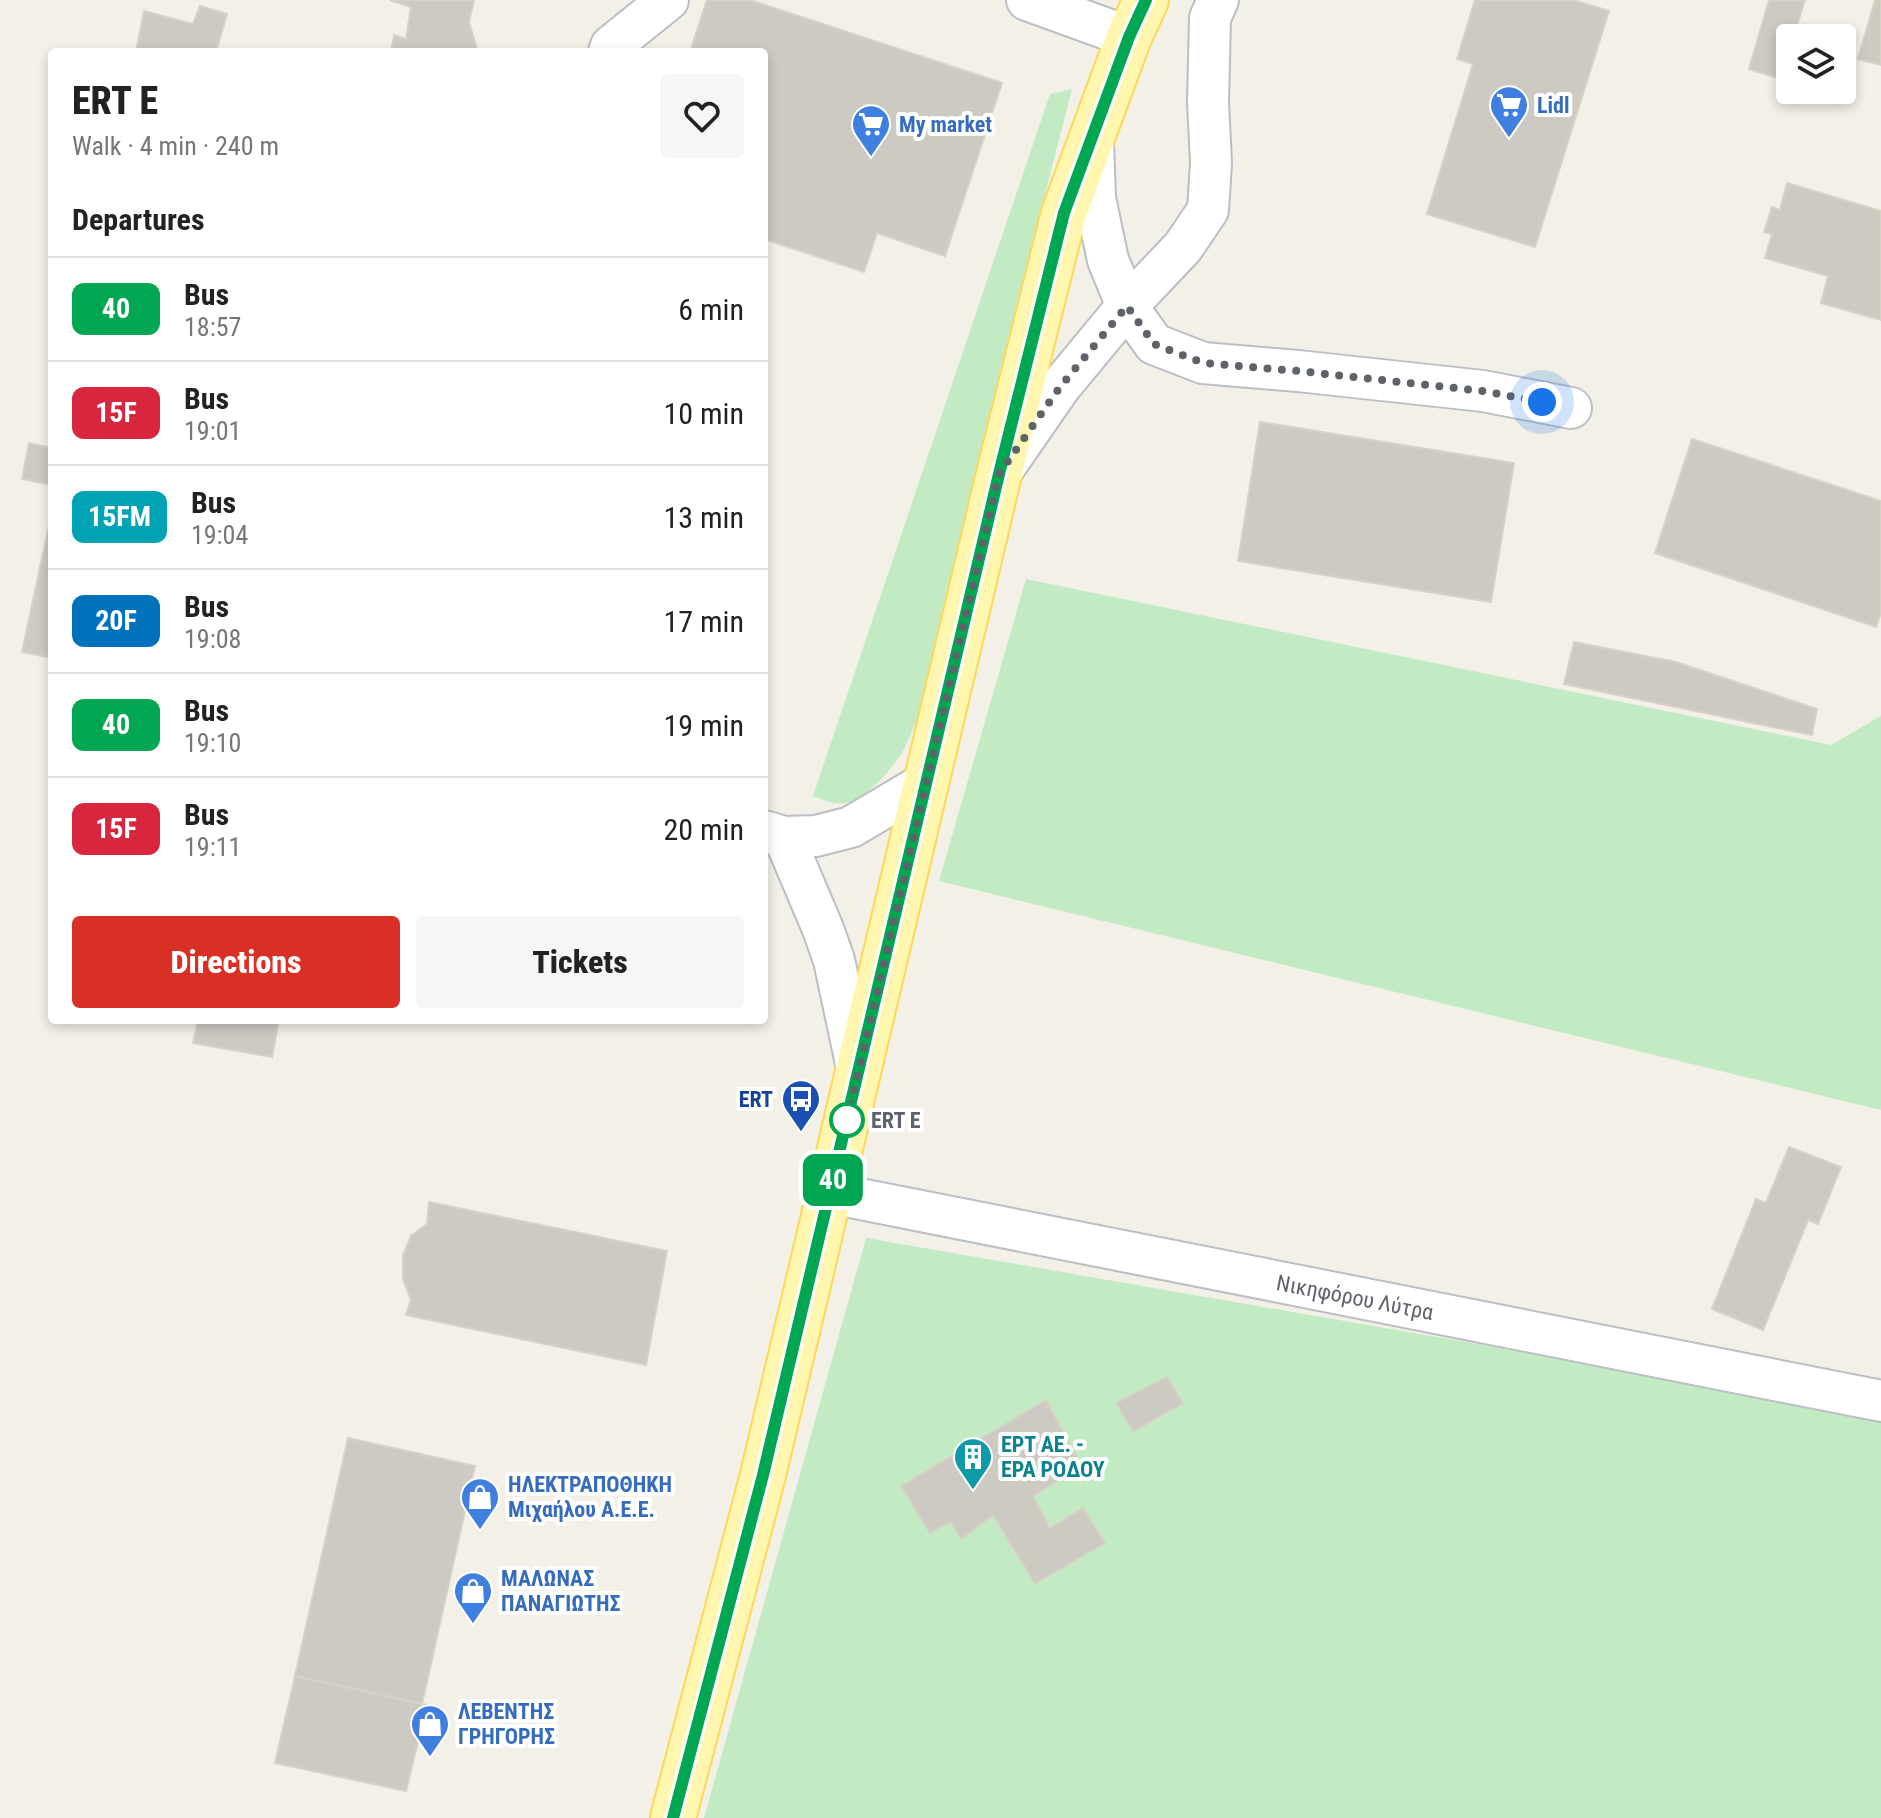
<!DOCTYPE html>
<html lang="en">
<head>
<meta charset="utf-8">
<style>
	body { margin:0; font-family:"Roboto Condensed",sans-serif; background:#f6f6f6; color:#222; height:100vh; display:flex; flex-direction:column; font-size:30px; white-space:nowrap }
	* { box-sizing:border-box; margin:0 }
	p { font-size:26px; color:#767676 }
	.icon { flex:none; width:44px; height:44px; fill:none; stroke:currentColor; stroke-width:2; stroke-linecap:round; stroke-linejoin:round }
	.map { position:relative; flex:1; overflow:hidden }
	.drawer { position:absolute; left:48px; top:48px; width:720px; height:976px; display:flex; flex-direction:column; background:#fff; border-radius:8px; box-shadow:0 4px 12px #0003 }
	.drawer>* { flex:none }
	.badge { padding:0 16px; border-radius:12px; font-size:28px; line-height:52px }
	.controls { position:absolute; left:1776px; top:24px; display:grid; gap:16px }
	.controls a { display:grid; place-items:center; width:80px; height:80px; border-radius:8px; background:#fff; box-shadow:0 4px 12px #0003; font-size:40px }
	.you { position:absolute; width:40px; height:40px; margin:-20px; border:6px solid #fff; border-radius:50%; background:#1a73e8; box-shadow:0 0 0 12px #1a73e833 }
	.map>.badge { position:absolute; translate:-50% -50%; box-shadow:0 0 0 4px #fff }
	h2 { padding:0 24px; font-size:30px; line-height:72px }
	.round { display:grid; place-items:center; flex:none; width:84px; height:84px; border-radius:8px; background:#f6f6f6 }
	.head { display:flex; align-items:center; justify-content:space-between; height:136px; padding:0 24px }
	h1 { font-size:38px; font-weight:800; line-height:60px }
	.primary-button { display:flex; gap:16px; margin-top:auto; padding:16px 24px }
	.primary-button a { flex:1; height:92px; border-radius:8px; background:#d93025; color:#fff; font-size:32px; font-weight:800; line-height:92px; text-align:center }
	.primary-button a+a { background:#f6f6f6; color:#222 }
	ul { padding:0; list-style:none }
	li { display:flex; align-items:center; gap:24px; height:104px; padding:0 24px; border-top:2px solid #e0e0e0 }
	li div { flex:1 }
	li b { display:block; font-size:30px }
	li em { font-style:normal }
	li .badge { min-width:88px; font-weight:700; text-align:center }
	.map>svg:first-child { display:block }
	.green { fill:#c2ebc4 }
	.building { fill:#cdcac4; stroke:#d7d2c4; stroke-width:2 }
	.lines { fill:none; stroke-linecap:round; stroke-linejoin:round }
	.minor-casing { stroke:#bbbec3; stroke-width:44 }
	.major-casing { stroke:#ffd753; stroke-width:48 }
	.minor { stroke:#fff; stroke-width:40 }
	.major { stroke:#fff6af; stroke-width:44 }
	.line-casing { stroke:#fff; stroke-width:18 }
	.line { stroke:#00a651; stroke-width:12 }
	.walk { stroke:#5e6269; stroke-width:8; stroke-dasharray:0 14.4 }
	.stop-dot { fill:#fff; stroke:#00a651; stroke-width:4 }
	.labels { text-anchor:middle; stroke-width:8; stroke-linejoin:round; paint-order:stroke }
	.shop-label { font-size:22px; font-weight:bold; fill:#366cbe; stroke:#fff; text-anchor:start }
	.transit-label { font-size:22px; font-weight:bold; fill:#164399; stroke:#fff; text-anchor:end }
	.stop-label { font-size:22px; font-weight:bold; fill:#5e6269; stroke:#fff; text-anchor:start }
	.street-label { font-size:22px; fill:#5e6269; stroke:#fff }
	.culture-label { font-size:22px; font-weight:bold; fill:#0d838f; stroke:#fff; text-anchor:start }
</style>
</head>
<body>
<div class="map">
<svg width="1881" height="1818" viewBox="0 0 1881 1818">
	<rect width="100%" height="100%" fill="#f2f0e7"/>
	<!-- green -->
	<g class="green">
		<path d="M1072 89 1008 339 917 719C913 729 909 739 904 749 897 764 867 797 850 802 838 806 825 801 813 796L1050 94Z"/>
		<path d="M1026 579 1831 745 1881 716V1110L939 881Z"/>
		<path d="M866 1238 1881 1414V1818H704Z"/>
	</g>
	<!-- building -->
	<g class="building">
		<path d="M474 0 469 22 477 49 485 52H391L394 35 406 39 411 7 390 0Z"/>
		<path d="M707 0H750L1002 83 945 256 877 233 864 272 764 239V52H690Z"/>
		<path d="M1475 0H1573L1609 11 1535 247 1427 214 1473 64 1457 59Z"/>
		<path d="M1769 0H1805L1793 38H1790V50L1781 79 1749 69Z"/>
		<path d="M1875 0H1881V65L1858 59Z"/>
		<path d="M200 6 227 14 216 52H136L144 11 193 24Z"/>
		<path d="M1787 183 1881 211V320L1821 303 1828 276 1765 258 1772 234 1764 232 1772 207 1780 210Z"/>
		<path d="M1260 422 1514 463 1491 602 1238 561Z"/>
		<path d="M1692 439 1881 501V613L1876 627 1655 553Z"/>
		<path d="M29 443 52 448V485L22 479Z"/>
		<path d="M50 521 52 522V658L22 652Z"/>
		<path d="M1574 642 1676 662 1817 709 1812 735 1564 684Z"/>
		<path d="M198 1020H279L272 1057 193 1043Z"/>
		<path d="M1789 1147 1841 1167 1818 1224 1808 1220 1763 1330 1712 1309 1756 1199 1766 1203Z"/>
		<path d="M429 1202 667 1251 646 1365 406 1315 411 1300 403 1279V1255L411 1236 427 1224Z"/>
		<path d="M1167 1377 1183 1403 1133 1432 1116 1403Z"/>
		<path d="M1046 1400 1082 1467 1033 1496 1050 1528 1083 1508 1105 1543 1035 1584 993 1515 961 1539 951 1522 930 1533 901 1486Z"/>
		<path d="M348 1438 475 1466 422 1704 295 1676Z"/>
		<path d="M295 1676 427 1705 406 1791 275 1763Z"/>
	</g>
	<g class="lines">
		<defs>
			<g id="minor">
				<path d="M1027 0 1129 37"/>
				<path d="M609 52 611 46 668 0"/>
				<path d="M1093 141 1095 198 1108 260 1127 306 1154 344 1203 363 1298 371 1483 391 1571 408"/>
				<path d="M1004 468 1060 387 1127 306 1183 247 1208 210 1211 163 1208 102 1210 18 1218 0"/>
				<path d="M764 831 784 837 816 836 851 827 927 782"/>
				<path d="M784 837 823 929 834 960 858 1073"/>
				<path d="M830 1193 1881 1401"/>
			</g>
			<path id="major" d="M673 1818 763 1475 999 474 1064 213 1129 37 1146 0"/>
		</defs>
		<!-- minor casing -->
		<use href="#minor" class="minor-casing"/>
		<!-- major casing -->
		<use href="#major" class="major-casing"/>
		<!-- minor -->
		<use href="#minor" class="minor"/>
		<!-- major -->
		<use href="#major" class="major"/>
	</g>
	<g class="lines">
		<defs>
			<path id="line" d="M673 1818 763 1475 999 474 1064 213 1129 37 1146 0"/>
		</defs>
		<!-- line casing -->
		<use href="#line" class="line-casing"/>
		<!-- line -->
		<use href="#line" class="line"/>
		<!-- walk -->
		<path class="walk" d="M847 1120 844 1133 999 474 1060 387 1127 306 1154 344 1203 363 1298 371 1483 391 1542 402"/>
	</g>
	<!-- icons -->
	<defs>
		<symbol id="supermarket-pin" viewBox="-11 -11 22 30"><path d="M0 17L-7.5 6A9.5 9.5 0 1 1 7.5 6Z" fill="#3f7fe0" stroke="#fff"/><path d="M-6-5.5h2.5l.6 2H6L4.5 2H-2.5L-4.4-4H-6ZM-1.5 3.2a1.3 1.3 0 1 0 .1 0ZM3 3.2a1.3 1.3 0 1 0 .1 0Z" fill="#fff"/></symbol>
		<symbol id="bus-pin" viewBox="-11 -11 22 30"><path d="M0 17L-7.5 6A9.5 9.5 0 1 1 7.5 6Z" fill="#1a4fb4" stroke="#fff"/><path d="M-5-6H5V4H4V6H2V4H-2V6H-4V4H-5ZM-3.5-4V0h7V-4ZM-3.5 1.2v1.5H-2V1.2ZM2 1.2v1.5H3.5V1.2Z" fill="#fff"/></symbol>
		<symbol id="building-pin" viewBox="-11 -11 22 30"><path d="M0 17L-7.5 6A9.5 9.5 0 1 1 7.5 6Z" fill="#0f9aa8" stroke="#fff"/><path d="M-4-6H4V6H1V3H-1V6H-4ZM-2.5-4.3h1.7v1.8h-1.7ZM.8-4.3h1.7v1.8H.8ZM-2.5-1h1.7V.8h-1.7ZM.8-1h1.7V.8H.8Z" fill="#fff"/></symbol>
		<symbol id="shop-pin" viewBox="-11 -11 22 30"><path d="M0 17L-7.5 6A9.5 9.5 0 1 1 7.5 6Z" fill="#3f7fe0" stroke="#fff"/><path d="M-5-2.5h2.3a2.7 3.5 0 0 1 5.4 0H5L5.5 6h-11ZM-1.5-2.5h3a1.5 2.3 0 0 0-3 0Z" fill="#fff"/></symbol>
	</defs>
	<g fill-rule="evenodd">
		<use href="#supermarket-pin" x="1487" y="83" width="44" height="60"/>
		<use href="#supermarket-pin" x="849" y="102" width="44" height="60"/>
		<use href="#bus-pin" x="779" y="1077" width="44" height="60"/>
		<use href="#building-pin" x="951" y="1435" width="44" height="60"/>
		<use href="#shop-pin" x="458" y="1475" width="44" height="60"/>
		<use href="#shop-pin" x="451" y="1569" width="44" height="60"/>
		<use href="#shop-pin" x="408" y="1702" width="44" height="60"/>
	</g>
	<!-- markers -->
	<circle class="stop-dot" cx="847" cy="1120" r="16"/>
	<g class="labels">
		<!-- shop labels -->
		<g class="shop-label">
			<text x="1537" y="113">Lidl</text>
			<text x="899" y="132">My market</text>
			<text x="508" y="1492">ΗΛΕΚΤΡΑΠΟΘΗΚΗ<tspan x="508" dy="25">Μιχαήλου Α.Ε.Ε.</tspan></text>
			<text x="501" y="1586">ΜΑΛΩΝΑΣ<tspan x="501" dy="25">ΠΑΝΑΓΙΩΤΗΣ</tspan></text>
			<text x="458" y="1719">ΛΕΒΕΝΤΗΣ<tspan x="458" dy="25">ΓΡΗΓΟΡΗΣ</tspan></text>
		</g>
		<!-- transit labels -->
		<g class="transit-label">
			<text x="773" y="1107">ERT</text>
		</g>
		<!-- stop labels -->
		<g class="stop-label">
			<text x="871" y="1128">ERT E</text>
		</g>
		<!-- street labels -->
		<g class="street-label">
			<text transform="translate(1355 1297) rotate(11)" y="8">Νικηφόρου Λύτρα</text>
		</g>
		<!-- culture labels -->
		<g class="culture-label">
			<text x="1001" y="1452">ΕΡΤ ΑΕ. -<tspan x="1001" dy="25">ΕΡΑ ΡΟΔΟΥ</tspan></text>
		</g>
	</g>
</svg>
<div class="controls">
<a><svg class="icon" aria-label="layers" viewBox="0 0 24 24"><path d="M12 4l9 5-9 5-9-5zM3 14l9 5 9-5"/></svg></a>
</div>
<div class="you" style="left:1542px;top:402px"></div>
<b class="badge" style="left:833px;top:1180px;background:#00a651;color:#fff">40</b>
<section class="drawer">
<div class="head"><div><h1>ERT E</h1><p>Walk · 4 min · 240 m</p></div><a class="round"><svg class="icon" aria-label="heart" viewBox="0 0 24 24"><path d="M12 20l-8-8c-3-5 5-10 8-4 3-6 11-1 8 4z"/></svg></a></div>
<h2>Departures</h2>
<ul>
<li><span class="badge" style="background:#00a651;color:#fff">40</span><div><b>Bus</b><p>18:57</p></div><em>6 min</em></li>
<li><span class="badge" style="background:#d7263d;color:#fff">15F</span><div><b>Bus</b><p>19:01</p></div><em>10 min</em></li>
<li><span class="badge" style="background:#00a3b4;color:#fff">15FM</span><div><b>Bus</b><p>19:04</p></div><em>13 min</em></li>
<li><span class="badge" style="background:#0072bc;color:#fff">20F</span><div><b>Bus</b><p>19:08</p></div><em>17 min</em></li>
<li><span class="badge" style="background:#00a651;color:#fff">40</span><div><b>Bus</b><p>19:10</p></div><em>19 min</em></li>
<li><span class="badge" style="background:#d7263d;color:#fff">15F</span><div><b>Bus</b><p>19:11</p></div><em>20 min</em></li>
</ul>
<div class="primary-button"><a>Directions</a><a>Tickets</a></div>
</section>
</div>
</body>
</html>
